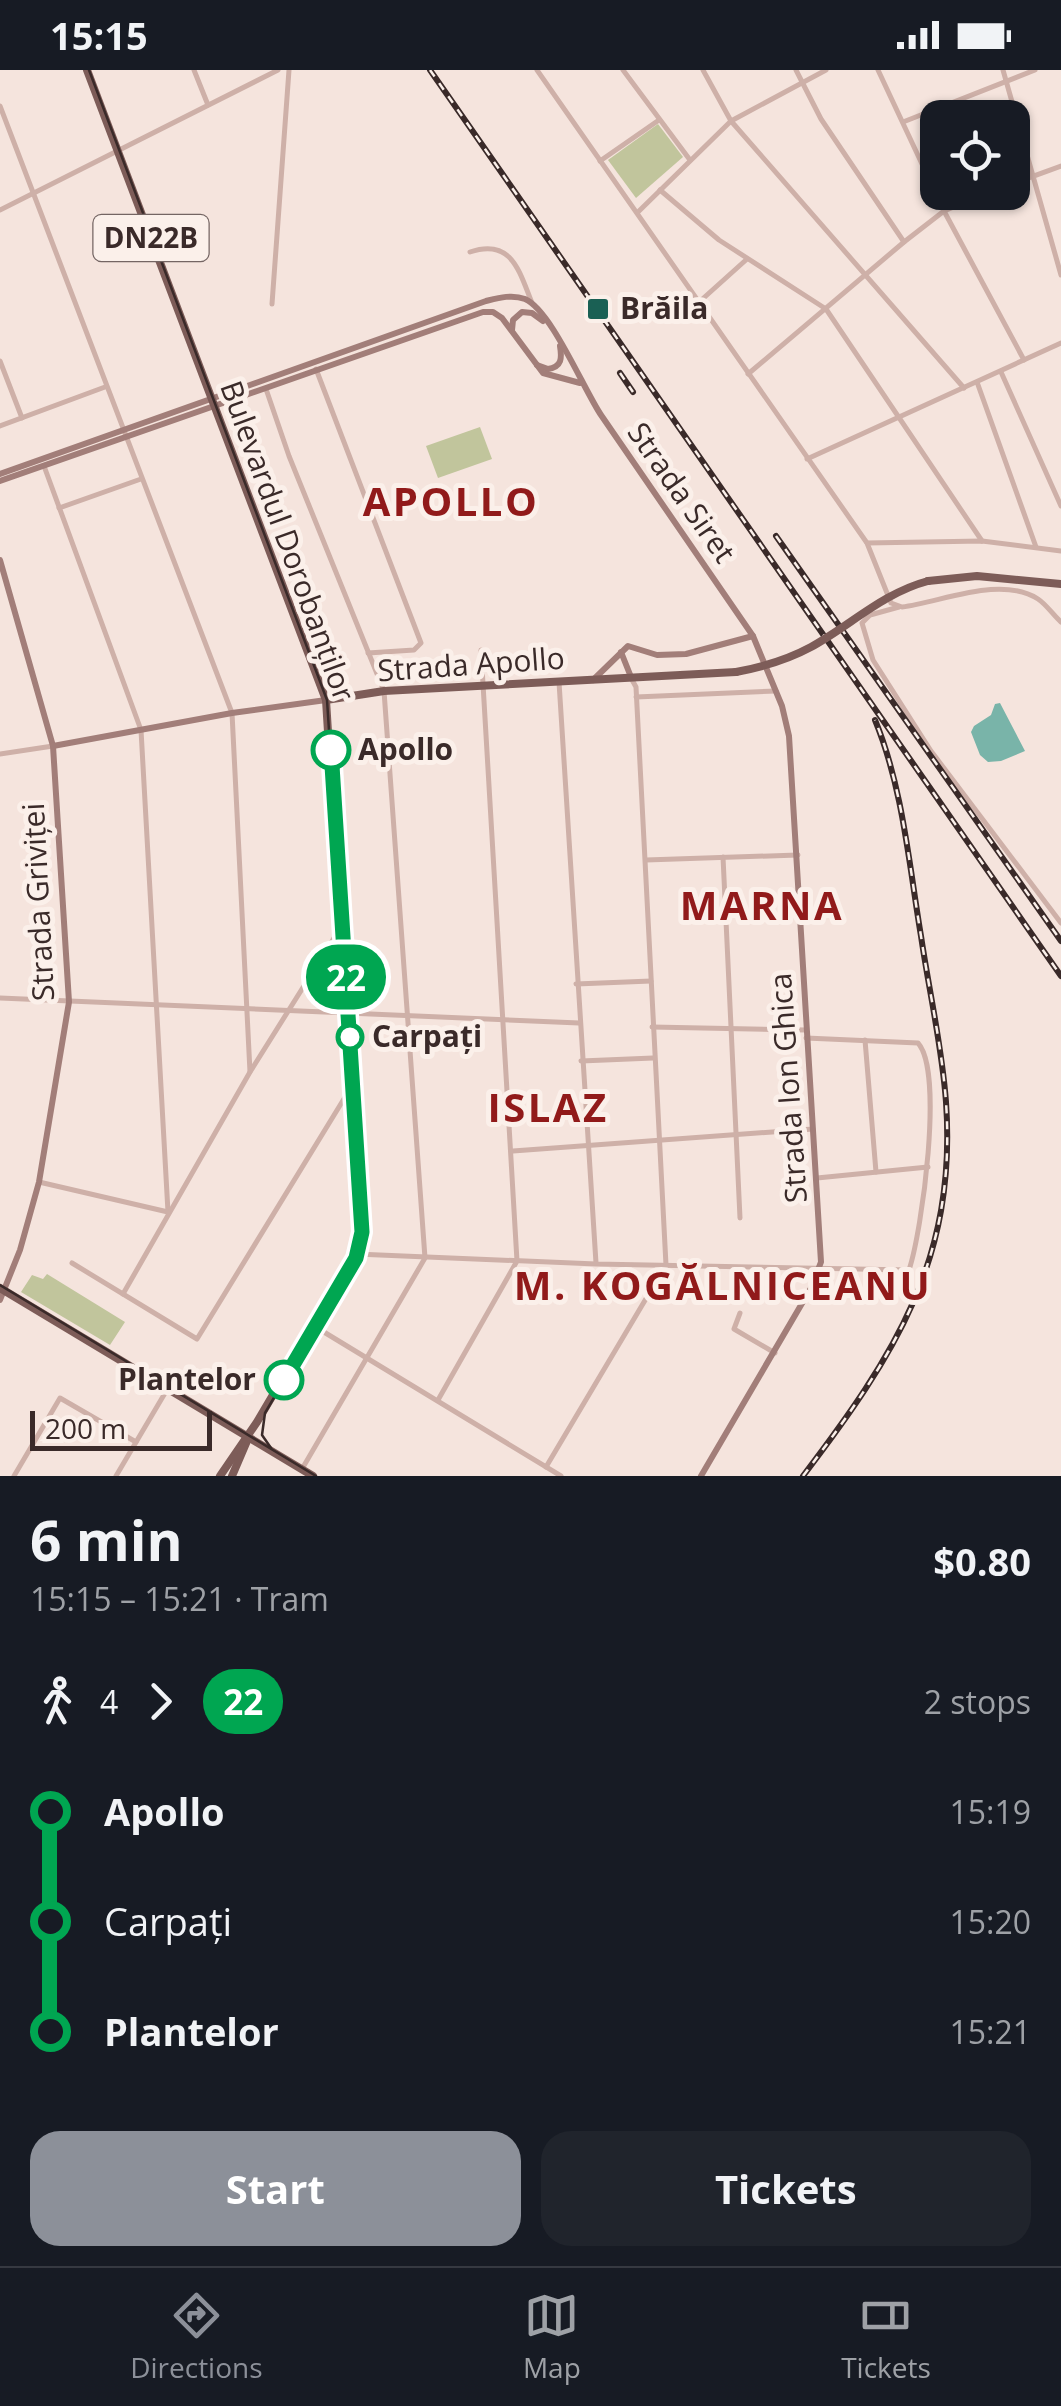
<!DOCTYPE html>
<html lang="en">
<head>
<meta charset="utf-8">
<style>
	body { margin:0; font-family:"Open Sans",sans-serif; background:#20242c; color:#f1f3f6; height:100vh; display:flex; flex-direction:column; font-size:38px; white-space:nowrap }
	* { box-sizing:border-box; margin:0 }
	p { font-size:32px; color:#9ea1a6 }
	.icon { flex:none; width:55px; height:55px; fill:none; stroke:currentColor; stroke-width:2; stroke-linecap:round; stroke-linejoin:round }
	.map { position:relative; height:1406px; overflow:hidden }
	.sheet { display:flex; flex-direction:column; background:#171b24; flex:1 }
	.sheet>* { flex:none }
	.badge { padding:0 20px; border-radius:32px; font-size:35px; line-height:65px }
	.buttons { position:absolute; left:920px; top:30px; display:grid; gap:20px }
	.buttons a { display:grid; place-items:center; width:110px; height:110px; border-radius:20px; background:#171b24; box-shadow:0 2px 8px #0004; font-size:50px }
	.scale { position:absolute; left:30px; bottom:25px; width:182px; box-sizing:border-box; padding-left:10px; border:5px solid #3a2a29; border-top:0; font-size:28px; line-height:35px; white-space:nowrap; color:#3a2a29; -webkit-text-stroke:8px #fbf0ea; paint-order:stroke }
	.map>.badge { position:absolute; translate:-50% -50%; box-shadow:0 0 0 5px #fff }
	.legs { display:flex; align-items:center; gap:15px; height:110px; padding:0 30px; font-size:32px }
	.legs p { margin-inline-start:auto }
	.headline { display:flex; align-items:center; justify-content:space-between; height:170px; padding:0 30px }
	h1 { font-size:55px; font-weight:700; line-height:75px }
	.action { display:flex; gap:20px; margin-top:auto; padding:20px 30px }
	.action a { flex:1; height:115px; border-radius:30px; background:#8c9099; color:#fff; font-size:40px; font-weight:700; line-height:115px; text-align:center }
	.action a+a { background:#20242c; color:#f1f3f6 }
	ul { padding:0 30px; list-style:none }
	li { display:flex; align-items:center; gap:35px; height:110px; font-size:38px }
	li i { display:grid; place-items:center; width:15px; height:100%; margin:0 12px; background:currentColor }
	li i::after { content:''; width:25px; height:25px; margin:-12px; border:8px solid; border-radius:50%; background:#171b24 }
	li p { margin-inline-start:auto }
	li:first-child i { background:linear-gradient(#0000 50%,currentColor 0) }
	li:last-child i { background:linear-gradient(currentColor 50%,#0000 0) }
	.status { display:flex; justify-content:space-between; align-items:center; height:70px; padding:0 50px; background:#171b24; direction:ltr }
	.status svg { height:28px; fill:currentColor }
	.tabs { display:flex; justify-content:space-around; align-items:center; height:140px; border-top:2px solid #363941; background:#171b24; font-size:28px; color:#9ea1a6 }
	.tabs a { display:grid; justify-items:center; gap:5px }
	.tabs .on { color:#8c9099 }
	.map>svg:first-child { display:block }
	.green { fill:#c1c59c }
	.water { fill:#79b4a9 }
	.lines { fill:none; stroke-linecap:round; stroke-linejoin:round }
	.street { stroke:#ceb0a8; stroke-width:5 }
	.secondary { stroke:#a27e79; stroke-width:6 }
	.primary { stroke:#7d5c58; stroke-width:8 }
	.tram { stroke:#3a2a29; stroke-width:2.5 }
	.rail-casing { stroke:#3a2a29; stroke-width:6 }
	.rail { stroke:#fbf0ea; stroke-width:2.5; stroke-dasharray:8; stroke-linecap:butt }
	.primary-bridge { stroke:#7d5c58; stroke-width:8 }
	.line-1-casing { stroke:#fff; stroke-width:22 }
	.line-1 { stroke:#00a651; stroke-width:15 }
	.poi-dot { fill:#1a6054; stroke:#fbf0ea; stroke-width:4 }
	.stop-1-dot { fill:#fff; stroke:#00a651; stroke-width:5 }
	.labels { text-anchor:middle; stroke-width:10; stroke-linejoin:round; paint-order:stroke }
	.shield { fill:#fbf0ea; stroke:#746563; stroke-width:2.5 }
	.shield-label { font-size:28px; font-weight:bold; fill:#3a2a29 }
	.poi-label { font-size:30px; font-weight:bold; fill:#3a2a29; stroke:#fbf0ea; text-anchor:start }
	.street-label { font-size:30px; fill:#3a2a29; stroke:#fbf0ea }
	.stop-label { font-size:30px; font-weight:bold; fill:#3a2a29; stroke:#fbf0ea; text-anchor:start }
	.district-label { font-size:40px; font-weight:bold; letter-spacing:2.5px; fill:#911a1a; stroke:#fbf0ea }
</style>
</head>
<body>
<div class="status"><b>15:15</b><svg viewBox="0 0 49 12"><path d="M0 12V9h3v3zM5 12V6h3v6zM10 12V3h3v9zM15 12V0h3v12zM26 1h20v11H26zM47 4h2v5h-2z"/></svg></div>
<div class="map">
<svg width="1061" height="1406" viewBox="0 0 1061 1406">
	<rect width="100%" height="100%" fill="#f5e4dd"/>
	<!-- green -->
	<g class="green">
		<path d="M658 54 683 87 636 128 608 90Z"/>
		<path d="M480 357 492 389 438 408 426 376Z"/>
		<path d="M47 1204 125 1252 110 1275 21 1222 32 1205 43 1209Z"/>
	</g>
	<!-- water -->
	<path class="water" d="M1000 633 1025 681 1001 691 988 692 980 685 971 662 974 656 991 645 995 634Z"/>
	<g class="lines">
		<!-- street -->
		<g class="street">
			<path d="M194 0 208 35"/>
			<path d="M537 0 867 473 891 533 902 537C942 532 1000 505 1038 529 1047 535 1053 545 1061 552"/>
			<path d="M623 0 690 90"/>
			<path d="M703 0 731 51 964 318"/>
			<path d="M796 0 821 49 904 172"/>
			<path d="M878 0 944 141 1024 290"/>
			<path d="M1003 0 1061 205"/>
			<path d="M0 36 232 643 250 1002"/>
			<path d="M903 52 1035 0"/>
			<path d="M600 91 659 50"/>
			<path d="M1012 114 1061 96"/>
			<path d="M660 120 719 170 826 239 982 471"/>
			<path d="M0 140 278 0"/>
			<path d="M638 142 731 51 826 0"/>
			<path d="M470 182C512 168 519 201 532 233"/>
			<path d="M698 233 747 189"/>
			<path d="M272 234 289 0"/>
			<path d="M0 291 22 348"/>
			<path d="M316 299 421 573 414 580 368 583"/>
			<path d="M1001 302 1061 436"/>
			<path d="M748 304 904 172 944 141 990 122"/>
			<path d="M977 312 1036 477"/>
			<path d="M266 319 289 386 384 621 425 1188 302 1399"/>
			<path d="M0 356 105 317"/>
			<path d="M807 389 1061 273"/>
			<path d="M59 438 141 409"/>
			<path d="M867 473 982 471 1061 481"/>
			<path d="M899 537 870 545 862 553 873 590 931 681 1061 853"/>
			<path d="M559 612 596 1193"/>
			<path d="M636 627 776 621"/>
			<path d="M0 684 53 676"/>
			<path d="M723 787 740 1148"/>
			<path d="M646 790 798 785"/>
			<path d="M576 914 651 911"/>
			<path d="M0 928 579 953"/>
			<path d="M652 957 806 960"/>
			<path d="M865 970 876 1102"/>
			<path d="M581 991 653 988"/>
			<path d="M513 1081 813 1059"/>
			<path d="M817 1108 928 1097"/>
			<path d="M39 1112 168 1142 141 660 44 396"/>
			<path d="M356 1184 596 1194 909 1200C922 1161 944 1002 918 973L806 968"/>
			<path d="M72 1193 197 1269 350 1019"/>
			<path d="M123 1224 250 1002 339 860"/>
			<path d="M740 1243 734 1259 775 1283"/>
			<path d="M314 1256 561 1406"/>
			<path d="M438 1330 517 1191 481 580"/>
			<path d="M546 1397 666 1195 636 617 631 608"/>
			<path d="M14 1406 60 1328 136 1372"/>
			<path d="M116 1406 168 1318"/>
		</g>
		<!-- secondary -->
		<g class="secondary">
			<path d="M512 260 513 250 522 242 532 243 543 251"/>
			<path d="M537 295 548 299C562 297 562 288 560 276"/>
			<path d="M0 404 486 231C498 228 512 224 525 229 551 240 584 320 601 345L753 566 782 636 789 666 821 1192 811 1218 701 1406"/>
			<path d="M0 411 483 242H493L502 248 543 303 580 313"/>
			<path d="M0 490 53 676 69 932 39 1112 20 1180 0 1230"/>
			<path d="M621 582 631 607"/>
			<path d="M593 610 628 576 657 585 686 584 753 566"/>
			<path d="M53 676 232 643 326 630"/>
		</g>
		<!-- primary -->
		<g class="primary">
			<path d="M87 0 326 630 360 1172 356 1184 257 1352 220 1406"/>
			<path d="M928 511 977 506 1061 514"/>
			<path d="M326 630 384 621 736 602"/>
			<path d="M0 1218 313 1406"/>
			<path d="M232 1406 247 1371"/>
		</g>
		<!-- tram -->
		<g class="tram">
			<path d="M89 0 327 630 362 1162 356 1188 265 1343 262 1365 271 1378"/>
			<path d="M0 1215 316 1406"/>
		</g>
		<defs>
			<g id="rail">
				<path d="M430 0 1061 906"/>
				<path d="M620 303 633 322"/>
				<path d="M776 466 1061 871"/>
				<path d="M803 1406C894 1286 957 1190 946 1032 942 976 929 921 921 866 909 795 903 718 875 650"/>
			</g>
		</defs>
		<!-- rail casing -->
		<use href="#rail" class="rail-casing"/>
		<!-- rail -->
		<use href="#rail" class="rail"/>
		<!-- primary-bridge -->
		<path class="primary-bridge" d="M736 602C763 597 787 590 811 577 851 555 883 523 928 511"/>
	</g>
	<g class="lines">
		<defs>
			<path id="line-1" d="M284 1310 356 1188 362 1162 331 680"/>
		</defs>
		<!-- line-1 casing -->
		<use href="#line-1" class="line-1-casing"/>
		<!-- line-1 -->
		<use href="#line-1" class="line-1"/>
	</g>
	<!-- markers -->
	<rect class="poi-dot" x="586" y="227" width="24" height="24" rx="5"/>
	<g class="stop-1-dot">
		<circle cx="331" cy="680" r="18"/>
		<circle cx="350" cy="967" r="12"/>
		<circle cx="284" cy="1310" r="18"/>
	</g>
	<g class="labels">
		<!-- shield labels -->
		<rect class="shield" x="93.5" y="145" width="115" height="46" rx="8"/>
		<g class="shield-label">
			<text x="151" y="178">DN22B</text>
		</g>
		<!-- poi labels -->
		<g class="poi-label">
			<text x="620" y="249">Brăila</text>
		</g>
		<!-- street labels -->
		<g class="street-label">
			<text transform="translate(681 423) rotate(55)" y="10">Strada Siret</text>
			<text transform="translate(287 471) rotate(70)" y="10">Bulevardul Dorobanților</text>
			<text transform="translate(471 595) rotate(-4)" y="10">Strada Apollo</text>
			<text transform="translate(39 832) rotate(-93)" y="10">Strada Griviței</text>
			<text transform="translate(789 1018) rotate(-94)" y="10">Strada Ion Ghica</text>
		</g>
		<!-- stop labels -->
		<g class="stop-label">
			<text x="358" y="690">Apollo</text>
			<text x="372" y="977">Carpați</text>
			<text x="256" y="1320" text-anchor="end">Plantelor</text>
		</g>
		<!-- district labels -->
		<g class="district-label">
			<text x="451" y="446">APOLLO</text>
			<text x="762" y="850">MARNA</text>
			<text x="548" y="1052">ISLAZ</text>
			<text x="723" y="1230">M. KOGĂLNICEANU</text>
		</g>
	</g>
</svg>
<div class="buttons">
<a><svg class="icon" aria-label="locate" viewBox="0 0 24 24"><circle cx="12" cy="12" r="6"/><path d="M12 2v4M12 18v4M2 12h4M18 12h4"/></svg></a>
</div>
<div class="scale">200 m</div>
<b class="badge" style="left:346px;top:907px;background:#00a651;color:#fff">22</b>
</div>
<section class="sheet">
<div class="headline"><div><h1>6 min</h1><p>15:15 – 15:21 · Tram</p></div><b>$0.80</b></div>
<div class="legs"><svg class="icon" aria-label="walk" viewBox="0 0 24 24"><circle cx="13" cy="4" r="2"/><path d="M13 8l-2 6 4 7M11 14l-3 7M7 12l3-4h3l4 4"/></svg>4<svg class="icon" aria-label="forward" viewBox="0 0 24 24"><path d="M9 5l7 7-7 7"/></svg><b class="badge" style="background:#00a651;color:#fff">22</b><p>2 stops</p></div>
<ul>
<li><i style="color:#00a651"></i><b>Apollo</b><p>15:19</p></li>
<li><i style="color:#00a651"></i><span>Carpați</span><p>15:20</p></li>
<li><i style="color:#00a651"></i><b>Plantelor</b><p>15:21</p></li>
</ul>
<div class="action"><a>Start</a><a>Tickets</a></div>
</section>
<nav class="tabs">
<a class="on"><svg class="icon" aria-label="directions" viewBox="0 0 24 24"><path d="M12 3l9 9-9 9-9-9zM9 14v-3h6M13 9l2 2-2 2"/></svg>Directions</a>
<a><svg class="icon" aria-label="map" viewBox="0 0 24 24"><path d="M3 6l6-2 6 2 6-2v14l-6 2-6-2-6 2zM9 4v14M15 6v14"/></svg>Map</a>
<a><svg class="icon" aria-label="tickets" viewBox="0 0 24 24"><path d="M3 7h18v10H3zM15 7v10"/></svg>Tickets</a>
</nav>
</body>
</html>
